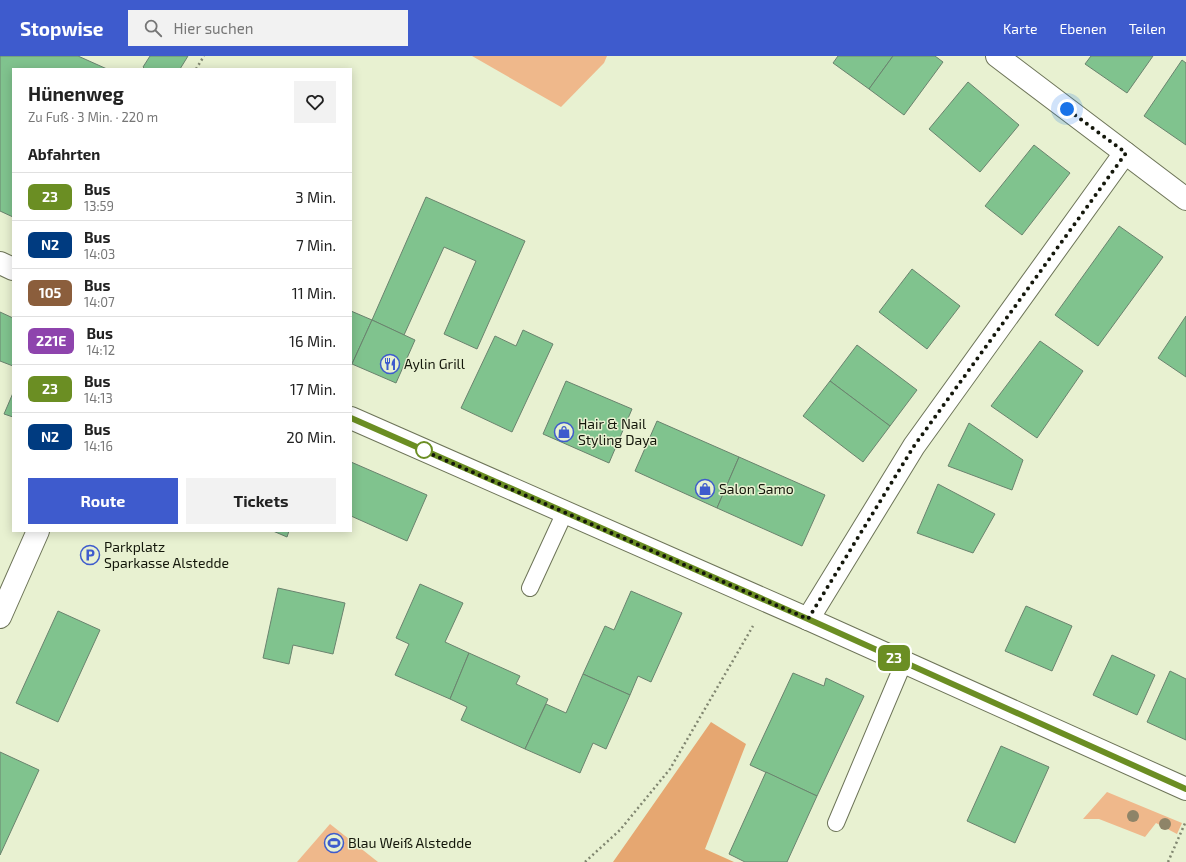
<!DOCTYPE html>
<html lang="de">
<head>
<meta charset="utf-8">
<style>
	body { margin:0; font-family:"Exo 2",sans-serif; background:#f2f2f2; color:#222; height:100vh; display:flex; flex-direction:column; font-size:15px; white-space:nowrap }
	* { box-sizing:border-box; margin:0 }
	p { font-size:13px; color:#767676 }
	.icon { flex:none; width:22px; height:22px; fill:none; stroke:currentColor; stroke-width:2; stroke-linecap:round; stroke-linejoin:round }
	.map { position:relative; flex:1; overflow:hidden }
	.side { position:absolute; left:12px; top:12px; width:340px; height:464px; display:flex; flex-direction:column; background:#fff; border-radius:0px; box-shadow:0 2px 10px #0003 }
	.side>* { flex:none }
	.badge { padding:0 8px; border-radius:6px; font-size:14px; line-height:26px }
	.you { position:absolute; width:20px; height:20px; margin:-10px; border:3px solid #fff; border-radius:50%; background:#1a73e8; box-shadow:0 0 0 6px #1a73e833 }
	.map>.badge { position:absolute; translate:-50% -50%; box-shadow:0 0 0 2px #fff }
	h2 { padding:0 16px; font-size:15px; line-height:36px }
	.round { display:grid; place-items:center; flex:none; width:42px; height:42px; border-radius:0px; background:#f2f2f2 }
	.head { display:flex; align-items:center; justify-content:space-between; height:68px; padding:0 16px }
	h1 { font-size:19px; font-weight:700; line-height:30px }
	.primary-button { display:flex; gap:8px; margin-top:auto; padding:8px 16px }
	.primary-button a { flex:1; height:46px; border-radius:0px; background:#3e5bcd; color:#fff; font-size:16px; font-weight:700; line-height:46px; text-align:center }
	.primary-button a+a { background:#f2f2f2; color:#222 }
	ul { padding:0; list-style:none }
	li { display:flex; align-items:center; gap:12px; height:48px; padding:0 16px; border-top:1px solid #e0e0e0 }
	li div { flex:1 }
	li b { display:block; font-size:15px }
	li em { font-style:normal }
	li .badge { min-width:44px; font-weight:700; text-align:center }
	header { display:flex; align-items:center; gap:24px; box-sizing:border-box; height:56px; padding:0 20px; background:#3e5bcd; color:#fff }
	header strong { font-size:19px }
	nav { display:flex; gap:22px; margin-inline-start:auto; font-size:14px }
	.search { width:280px; height:36px; background:#f2f2f2; display:flex; align-items:center; gap:10px; box-sizing:border-box; padding:0 14px; border-radius:0px; color:#767676; font-size:15px }
	.map>svg:first-child { display:block }
	.green { fill:#efb88b }
	.forest { fill:#e6a771 }
	.building { fill:#80c38e; stroke:#6a836e }
	.lines { fill:none; stroke-linecap:round; stroke-linejoin:round }
	.service-casing { stroke:#6d7458; stroke-width:18 }
	.minor-casing { stroke:#6d7458; stroke-width:24 }
	.tertiary-casing { stroke:#6d7458; stroke-width:24 }
	.path { stroke:#808670; stroke-width:2.5; stroke-dasharray:2 3; stroke-linecap:butt }
	.service { stroke:#fff; stroke-width:16 }
	.minor { stroke:#fff; stroke-width:22 }
	.tertiary { stroke:#fff; stroke-width:22 }
	.tree { fill:#8e8468 }
	.line-casing { stroke:#fff; stroke-width:9 }
	.line { stroke:#6b8e23; stroke-width:6 }
	.walk { stroke:#14170b; stroke-width:4; stroke-dasharray:0 7.2 }
	.stop-dot { fill:#fff; stroke:#6b8e23; stroke-width:2 }
	.labels { text-anchor:middle; stroke-width:3; stroke-linejoin:round; paint-order:stroke }
	.poi-label { font-size:14px; fill:#14170b; stroke:#e8f1d1; text-anchor:start }
</style>
</head>
<body>
<header>
<strong>Stopwise</strong>
<div class="search"><svg class="icon" aria-label="search" viewBox="0 0 24 24"><circle cx="10" cy="10" r="6"/><path d="M15 15l6 6"/></svg>Hier suchen</div>
<nav><a>Karte</a><a>Ebenen</a><a>Teilen</a></nav>
</header>
<div class="map">
<svg width="1186" height="806" viewBox="0 0 1186 806">
	<rect width="100%" height="100%" fill="#e8f1d1"/>
	<!-- green -->
	<g class="green">
		<path d="M472 0H607L604 7 561 51Z"/>
		<path d="M1107 736 1182 767 1177 778 1156 767 1145 781 1099 763H1083Z"/>
		<path d="M330 768 378 806H297Z"/>
	</g>
	<!-- forest -->
	<path class="forest" d="M711 666 746 688 705 793 734 806H613Z"/>
	<!-- building -->
	<g class="building">
		<path d="M0 0H78L107 13H13V161L0 155Z"/>
		<path d="M150 0H188L180 13H145L143 11Z"/>
		<path d="M838 0H893L869 33 833 7Z"/>
		<path d="M893 0H935L943 6 904 59 869 33Z"/>
		<path d="M1091 0H1153L1127 37 1085 8Z"/>
		<path d="M1182 4 1186 7V89L1144 60Z"/>
		<path d="M968 26 1019 69 980 116 929 73Z"/>
		<path d="M1034 89 1070 117 1022 179 985 150Z"/>
		<path d="M426 141 525 185 477 293 444 278 476 205 444 191 404 279 372 264Z"/>
		<path d="M1119 170 1163 201 1098 290 1055 259Z"/>
		<path d="M912 213 960 250 927 293 879 256Z"/>
		<path d="M351 255 372 264 352 308 351 307Z"/>
		<path d="M0 256 13 262V310L0 305Z"/>
		<path d="M1186 260V321L1158 302Z"/>
		<path d="M372 264 415 284 396 327 352 308Z"/>
		<path d="M523 274 553 288 512 376 461 352 495 280 516 290Z"/>
		<path d="M1040 285 1083 315 1037 382 991 350Z"/>
		<path d="M857 289 917 334 890 370 830 325Z"/>
		<path d="M566 325 632 353 609 407 543 378Z"/>
		<path d="M830 325 890 370 863 406 803 360Z"/>
		<path d="M13 337V361L4 358Z"/>
		<path d="M657 365 739 401 717 452 635 415Z"/>
		<path d="M969 367 1023 404 1012 434 948 410Z"/>
		<path d="M739 401 825 439 802 490 717 452Z"/>
		<path d="M351 406 427 439 407 485 351 460Z"/>
		<path d="M938 428 995 458 973 497 917 477Z"/>
		<path d="M273 475H289L287 481Z"/>
		<path d="M420 528 463 547 445 586 469 597 450 643 395 619 409 588 396 582Z"/>
		<path d="M278 532 345 547 333 598 293 589 289 608 263 602Z"/>
		<path d="M631 535 682 557 651 626 638 620 630 639 583 618 605 570 614 574Z"/>
		<path d="M1026 550 1072 570 1052 615 1005 595Z"/>
		<path d="M58 555 100 574 58 666 16 647Z"/>
		<path d="M469 597 520 620 516 628 548 643 525 693 461 664 467 651 450 643Z"/>
		<path d="M1112 599 1155 619 1137 659 1093 639Z"/>
		<path d="M1170 615 1186 623V684L1147 666Z"/>
		<path d="M793 617 824 630 826 622 864 640 817 740 750 709Z"/>
		<path d="M583 618 630 639 606 693 593 687 580 717 525 693 546 648 566 657Z"/>
		<path d="M1001 690 1049 711 1015 787 967 765Z"/>
		<path d="M0 696 39 714 0 799Z"/>
		<path d="M766 716 817 740 787 806H745L729 798Z"/>
	</g>
	<g class="lines">
		<defs>
			<g id="service">
				<path d="M530 532 565 456"/>
				<path d="M836 767 904 606"/>
			</g>
			<g id="minor">
				<path d="M997 0 1186 143"/>
				<path d="M0 561 38 475"/>
				<path d="M808 563 914 390 1125 97"/>
			</g>
			<g id="tertiary">
				<path d="M0 207 13 213"/>
				<path d="M351 362 808 563 1186 733"/>
			</g>
		</defs>
		<!-- service casing -->
		<use href="#service" class="service-casing"/>
		<!-- minor casing -->
		<use href="#minor" class="minor-casing"/>
		<!-- tertiary casing -->
		<use href="#tertiary" class="tertiary-casing"/>
		<!-- path -->
		<g class="path">
			<path d="M196 13 204 0"/>
			<path d="M585 806 620 774 670 713 753 570"/>
			<path d="M1168 806 1186 765"/>
		</g>
		<!-- service -->
		<use href="#service" class="service"/>
		<!-- minor -->
		<use href="#minor" class="minor"/>
		<!-- tertiary -->
		<use href="#tertiary" class="tertiary"/>
	</g>
	<!-- trees -->
	<g class="tree">
		<circle cx="1133" cy="760" r="6"/>
		<circle cx="1165" cy="768" r="6"/>
	</g>
	<g class="lines">
		<defs>
			<path id="line" d="M351 362 808 563 1186 733"/>
		</defs>
		<!-- line casing -->
		<use href="#line" class="line-casing"/>
		<!-- line -->
		<use href="#line" class="line"/>
		<!-- walk -->
		<path class="walk" d="M424 394H422L808 563 914 390 1126 97 1067 53"/>
	</g>
	<!-- icons -->
	<defs>
		<symbol id="restaurant-ring" viewBox="-11 -11 22 22"><circle r="9.5" fill="#e8f1d1" stroke="#3e5bcd" stroke-width="1.5"/><path d="M-5-6h1v4h1v-4h1v4h1v-4h1v5L-1.5 .5V6h-2V.5L-5-1ZM5-6V6H3V1.5H1.5Q1.5-4 5-6Z" fill="#3e5bcd"/></symbol>
		<symbol id="shop-ring" viewBox="-11 -11 22 22"><circle r="9.5" fill="#e8f1d1" stroke="#3e5bcd" stroke-width="1.5"/><path d="M-5-2.5h2.3a2.7 3.5 0 0 1 5.4 0H5L5.5 6h-11ZM-1.5-2.5h3a1.5 2.3 0 0 0-3 0Z" fill="#3e5bcd"/></symbol>
		<symbol id="parking-ring" viewBox="-11 -11 22 22"><circle r="9.5" fill="#e8f1d1" stroke="#3e5bcd" stroke-width="1.5"/><path d="M-3.5-5.5H1a3.5 3.5 0 0 1 0 7H-1V5.5H-3.5ZM-1-3.4V-.6H.8a1.4 1.4 0 0 0 0-2.8Z" fill="#3e5bcd"/></symbol>
		<symbol id="stadium-ring" viewBox="-11 -11 22 22"><circle r="9.5" fill="#e8f1d1" stroke="#3e5bcd" stroke-width="1.5"/><path d="M0-5a6.5 5 0 1 0 0 10a6.5 5 0 1 0 0-10ZM-3.5-1.8h7v3.6h-7Z" fill="#3e5bcd"/></symbol>
	</defs>
	<g fill-rule="evenodd">
		<use href="#restaurant-ring" x="379" y="297" width="22" height="22"/>
		<use href="#shop-ring" x="553" y="365" width="22" height="22"/>
		<use href="#shop-ring" x="694" y="422" width="22" height="22"/>
		<use href="#parking-ring" x="79" y="488" width="22" height="22"/>
		<use href="#stadium-ring" x="323" y="776" width="22" height="22"/>
	</g>
	<!-- markers -->
	<circle class="stop-dot" cx="424" cy="394" r="8"/>
	<g class="labels">
		<!-- poi labels -->
		<g class="poi-label">
			<text x="404" y="313">Aylin Grill</text>
			<text x="578" y="373">Hair &amp; Nail<tspan x="578" dy="16">Styling Daya</tspan></text>
			<text x="719" y="438">Salon Samo</text>
			<text x="104" y="496">Parkplatz<tspan x="104" dy="16">Sparkasse Alstedde</tspan></text>
			<text x="348" y="792">Blau Weiß Alstedde</text>
		</g>
	</g>
</svg>
<div class="you" style="left:1067px;top:53px"></div>
<b class="badge" style="left:894px;top:602px;background:#6b8e23;color:#fff">23</b>
<section class="side">
<div class="head"><div><h1>Hünenweg</h1><p>Zu Fuß · 3 Min. · 220 m</p></div><a class="round"><svg class="icon" aria-label="heart" viewBox="0 0 24 24"><path d="M12 20l-8-8c-3-5 5-10 8-4 3-6 11-1 8 4z"/></svg></a></div>
<h2>Abfahrten</h2>
<ul>
<li><span class="badge" style="background:#6b8e23;color:#fff">23</span><div><b>Bus</b><p>13:59</p></div><em>3 Min.</em></li>
<li><span class="badge" style="background:#003b80;color:#fff">N2</span><div><b>Bus</b><p>14:03</p></div><em>7 Min.</em></li>
<li><span class="badge" style="background:#8b5e3c;color:#fff">105</span><div><b>Bus</b><p>14:07</p></div><em>11 Min.</em></li>
<li><span class="badge" style="background:#8e44ad;color:#fff">221E</span><div><b>Bus</b><p>14:12</p></div><em>16 Min.</em></li>
<li><span class="badge" style="background:#6b8e23;color:#fff">23</span><div><b>Bus</b><p>14:13</p></div><em>17 Min.</em></li>
<li><span class="badge" style="background:#003b80;color:#fff">N2</span><div><b>Bus</b><p>14:16</p></div><em>20 Min.</em></li>
</ul>
<div class="primary-button"><a>Route</a><a>Tickets</a></div>
</section>
</div>
</body>
</html>
